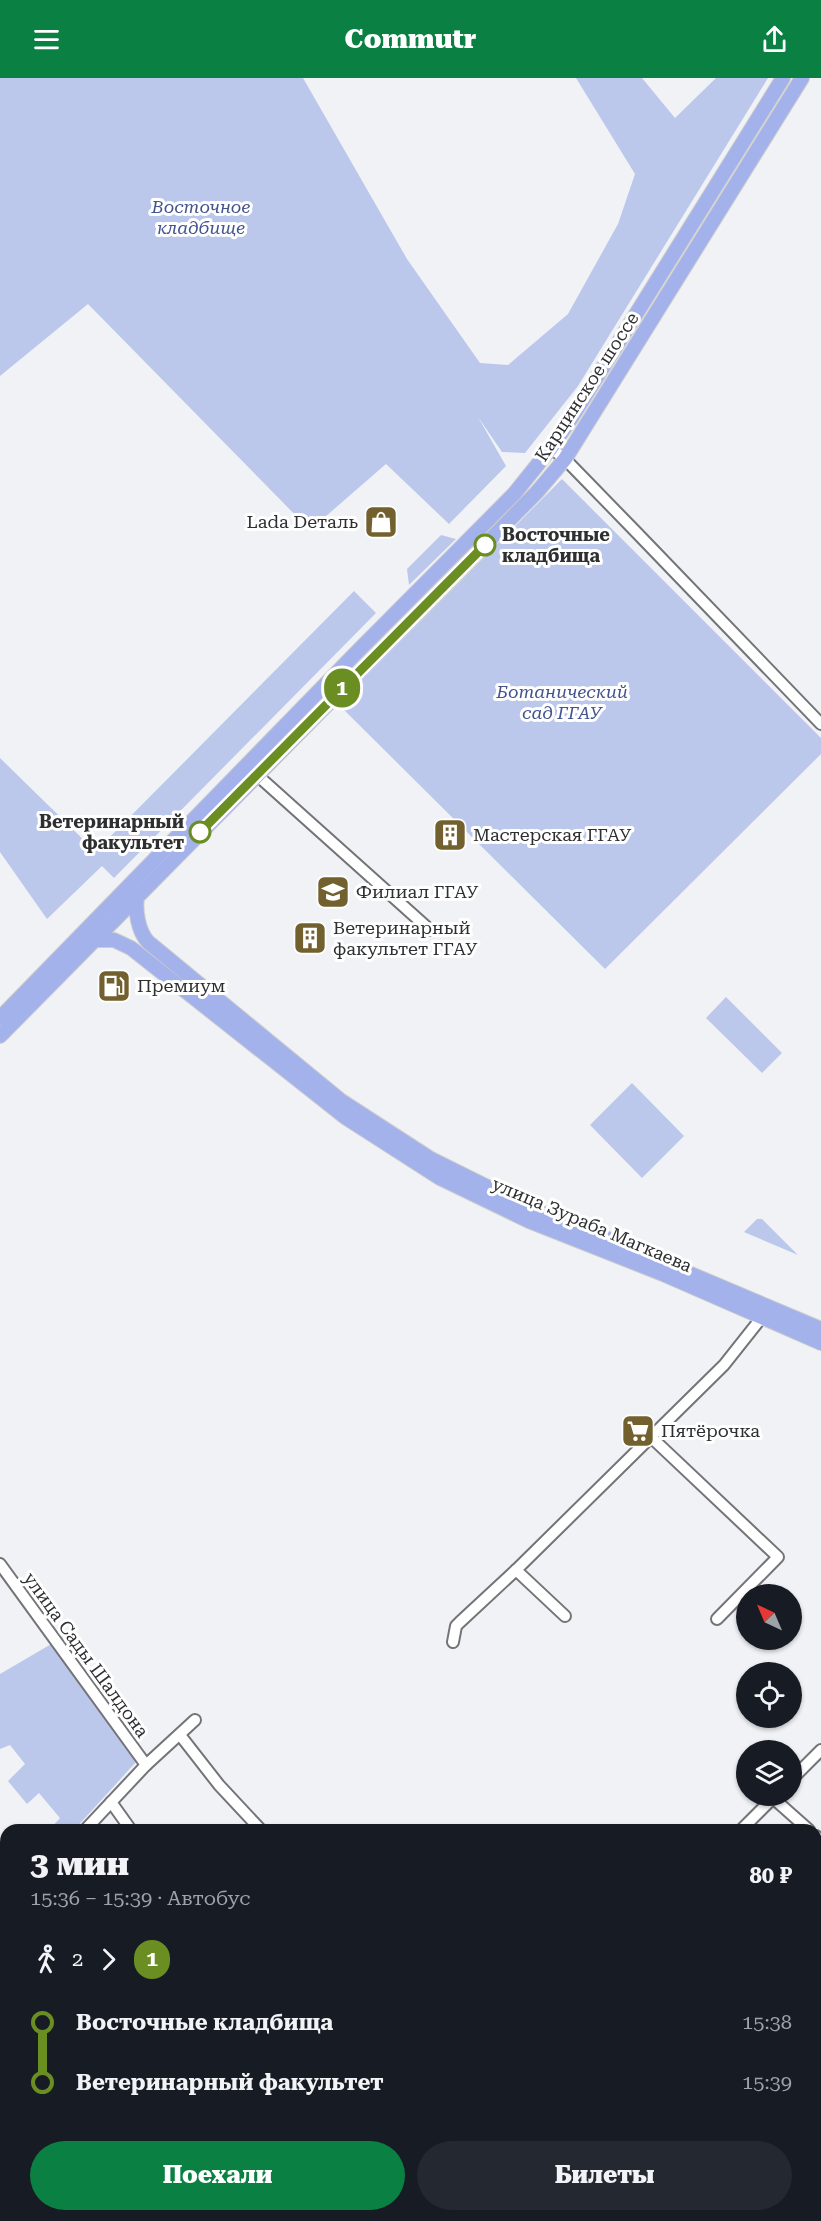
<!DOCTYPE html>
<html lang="ru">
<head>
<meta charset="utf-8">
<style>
	body { margin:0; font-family:"Roboto Serif",serif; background:#242831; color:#f1f3f6; height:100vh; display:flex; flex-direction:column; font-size:22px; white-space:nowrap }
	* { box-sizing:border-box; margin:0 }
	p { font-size:20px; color:#9ea1a6 }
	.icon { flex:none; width:33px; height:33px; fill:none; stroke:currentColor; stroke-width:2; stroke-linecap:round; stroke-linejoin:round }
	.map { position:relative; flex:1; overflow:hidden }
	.drawer { position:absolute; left:0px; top:1746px; width:822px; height:398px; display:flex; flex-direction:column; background:#171b24; border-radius:18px 18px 0 0; box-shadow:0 2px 4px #0004 }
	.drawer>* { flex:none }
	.badge { padding:0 12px; border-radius:20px; font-size:21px; line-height:39px }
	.needle { width:39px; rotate:316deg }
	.tools { position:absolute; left:736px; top:1506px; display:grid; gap:12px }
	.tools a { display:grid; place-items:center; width:66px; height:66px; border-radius:50%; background:#171b24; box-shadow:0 2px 4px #0004; font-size:30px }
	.map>.badge { position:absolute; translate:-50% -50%; box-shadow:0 0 0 3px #fff }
	.legs { display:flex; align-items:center; gap:9px; height:66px; padding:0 30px; font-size:20px }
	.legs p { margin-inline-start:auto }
	.head { display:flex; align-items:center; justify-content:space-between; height:102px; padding:0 30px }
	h1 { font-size:33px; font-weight:800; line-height:45px }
	.action { display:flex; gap:12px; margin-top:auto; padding:12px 30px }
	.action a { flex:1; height:69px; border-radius:36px; background:#0b8043; color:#fff; font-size:24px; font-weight:800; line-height:69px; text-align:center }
	.action a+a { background:#242831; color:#f1f3f6 }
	ul { padding:0 30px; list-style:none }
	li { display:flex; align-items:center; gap:21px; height:60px; font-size:22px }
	li i { display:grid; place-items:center; width:9px; height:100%; margin:0 8px; background:currentColor }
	li i::after { content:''; width:15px; height:15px; margin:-8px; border:4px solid; border-radius:50%; background:#171b24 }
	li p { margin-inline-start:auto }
	li:first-child i { background:linear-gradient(#0000 50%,currentColor 0) }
	li:last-child i { background:linear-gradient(currentColor 50%,#0000 0) }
	header { display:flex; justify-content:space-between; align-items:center; height:78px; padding:0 30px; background:#0b8043; color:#fff; font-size:27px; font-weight:800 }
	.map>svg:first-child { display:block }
	.green { fill:#bbc8ec }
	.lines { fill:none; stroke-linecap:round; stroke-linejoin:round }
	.minor-casing { stroke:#737477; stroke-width:14 }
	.major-casing { stroke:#cdcdcd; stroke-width:16 }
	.minor { stroke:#fff; stroke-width:10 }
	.major { stroke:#a3b2eb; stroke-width:14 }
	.line-1-casing { stroke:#fff; stroke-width:14 }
	.line-1 { stroke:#6b8e23; stroke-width:9 }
	.stop-1-dot { fill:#fff; stroke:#6b8e23; stroke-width:3 }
	.labels { text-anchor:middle; stroke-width:6; stroke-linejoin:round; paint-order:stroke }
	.park-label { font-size:18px; font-style:italic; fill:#43548f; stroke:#fff }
	.street-label { font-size:18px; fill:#2e2f30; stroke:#fff }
	.poi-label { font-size:18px; fill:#2e2f30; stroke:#fff; text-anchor:start }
	.stop-label { font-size:18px; font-weight:bold; fill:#2e2f30; stroke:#fff; text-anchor:start }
</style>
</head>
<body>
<header><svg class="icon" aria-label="menu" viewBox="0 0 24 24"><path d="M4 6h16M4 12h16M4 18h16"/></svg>Commutr<svg class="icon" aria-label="share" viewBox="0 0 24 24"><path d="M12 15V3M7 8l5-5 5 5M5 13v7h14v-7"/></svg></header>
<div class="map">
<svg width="821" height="2143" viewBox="0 0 821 2143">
	<rect width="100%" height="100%" fill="#f1f2f6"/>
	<!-- green -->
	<g class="green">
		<path d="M0 0H303L407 181 480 285 508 287 568 236 618 146 635 96 576 0H642L675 40 716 0H768L578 308 525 375 502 374 478 339 506 388 449 446 386 386 310 452 88 226 0 298Z"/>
		<path d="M562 401 821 660V676L605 891 338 626Z"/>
		<path d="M441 457 456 461 409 507 407 491Z"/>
		<path d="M354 513 376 535 114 800 102 788 47 841 0 774V680L94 772 93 776Z"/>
		<path d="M726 919 782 975 762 995 706 940Z"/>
		<path d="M632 1005 684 1058 642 1100 590 1047Z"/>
		<path d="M757 1141H762L798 1177 744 1154Z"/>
		<path d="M53 1565 136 1684 74 1752H49L60 1740 39 1715 27 1726 8 1703 25 1686 10 1667 0 1671V1596Z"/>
	</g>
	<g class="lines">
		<defs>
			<g id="minor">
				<path d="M551 370 565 381 637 455 821 646"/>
				<path d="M257 697 430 852"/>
				<path d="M652 1360 778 1479 717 1541"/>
				<path d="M0 1486 146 1687"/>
				<path d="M565 1538 516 1492 724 1287 762 1239"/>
				<path d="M453 1564 456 1548 460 1544 516 1492"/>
				<path d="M180 1657 219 1707 261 1752"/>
				<path d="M792 1701 821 1672"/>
				<path d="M773 1720 809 1752"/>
				<path d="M111 1724 131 1752"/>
				<path d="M85 1752 146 1687 195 1642"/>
				<path d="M741 1752 775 1718"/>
				<path d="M816 1758 821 1763"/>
				<path d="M0 1771 6 1780"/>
				<path d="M816 1847 821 1841"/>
				<path d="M816 1937 821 1938"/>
				<path d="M816 1998 821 2003"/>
				<path d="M249 2138 253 2143"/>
				<path d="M282 2138 287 2143"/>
				<path d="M589 2138 594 2143"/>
				<path d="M771 2138 776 2143"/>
				<path d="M167 2143 173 2138"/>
				<path d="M381 2143 387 2138"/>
				<path d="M531 2143 536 2138"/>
			</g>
			<g id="major">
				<path d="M137 818C135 833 138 853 148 864L340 1022 431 1081 534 1132 589 1153 821 1251"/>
				<path d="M95 862H114L131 870 345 1039 440 1100 529 1143 663 1196 821 1265"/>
				<path d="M0 940 354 577 514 416 551 370 572 339 783 0"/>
				<path d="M0 958 537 414 565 381 802 0"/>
			</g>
		</defs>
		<!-- minor casing -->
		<use href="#minor" class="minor-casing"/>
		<!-- major casing -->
		<use href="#major" class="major-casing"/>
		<!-- minor -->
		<use href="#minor" class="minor"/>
		<!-- major -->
		<use href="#major" class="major"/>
	</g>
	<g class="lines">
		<defs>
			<path id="line-1" d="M200 754 485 467"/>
		</defs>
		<!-- line-1 casing -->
		<use href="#line-1" class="line-1-casing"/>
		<!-- line-1 -->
		<use href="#line-1" class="line-1"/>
	</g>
	<!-- icons -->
	<defs>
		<symbol id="shop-square" viewBox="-11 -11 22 22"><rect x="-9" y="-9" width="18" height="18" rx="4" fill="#72612f" stroke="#fff"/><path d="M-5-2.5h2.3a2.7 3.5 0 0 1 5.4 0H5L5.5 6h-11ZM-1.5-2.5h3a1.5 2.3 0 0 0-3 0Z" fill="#fff"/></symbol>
		<symbol id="building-square" viewBox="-11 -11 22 22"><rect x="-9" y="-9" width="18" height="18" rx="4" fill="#72612f" stroke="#fff"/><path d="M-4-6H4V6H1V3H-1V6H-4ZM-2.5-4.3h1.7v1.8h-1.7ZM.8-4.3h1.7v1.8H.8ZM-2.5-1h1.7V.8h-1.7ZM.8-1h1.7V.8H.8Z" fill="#fff"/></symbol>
		<symbol id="university-square" viewBox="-11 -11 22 22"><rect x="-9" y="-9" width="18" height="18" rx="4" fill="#72612f" stroke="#fff"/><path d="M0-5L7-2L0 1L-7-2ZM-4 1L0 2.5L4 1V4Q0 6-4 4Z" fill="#fff"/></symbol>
		<symbol id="fuel-square" viewBox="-11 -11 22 22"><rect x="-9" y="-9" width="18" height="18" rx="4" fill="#72612f" stroke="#fff"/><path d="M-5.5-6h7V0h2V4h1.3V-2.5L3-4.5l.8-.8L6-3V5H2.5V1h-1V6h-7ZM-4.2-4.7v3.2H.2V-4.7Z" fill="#fff"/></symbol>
		<symbol id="supermarket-square" viewBox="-11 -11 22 22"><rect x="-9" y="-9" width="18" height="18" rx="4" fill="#72612f" stroke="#fff"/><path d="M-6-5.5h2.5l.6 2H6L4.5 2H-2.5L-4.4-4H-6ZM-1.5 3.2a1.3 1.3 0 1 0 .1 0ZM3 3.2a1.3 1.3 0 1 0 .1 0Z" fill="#fff"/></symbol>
	</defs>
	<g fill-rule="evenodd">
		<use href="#shop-square" x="362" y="425" width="38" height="38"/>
		<use href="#building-square" x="431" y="738" width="38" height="38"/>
		<use href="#university-square" x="314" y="795" width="38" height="38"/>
		<use href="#building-square" x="291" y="841" width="38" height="38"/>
		<use href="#fuel-square" x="95" y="889" width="38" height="38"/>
		<use href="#supermarket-square" x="619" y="1334" width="38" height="38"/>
	</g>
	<!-- markers -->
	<g class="stop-1-dot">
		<circle cx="485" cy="467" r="10"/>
		<circle cx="200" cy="754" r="10"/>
	</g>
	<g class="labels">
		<!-- park labels -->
		<g class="park-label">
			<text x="201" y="135">Восточное<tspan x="201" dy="21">кладбище</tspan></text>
			<text x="562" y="620">Ботанический<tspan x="562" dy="21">сад ГГАУ</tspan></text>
		</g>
		<!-- street labels -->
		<g class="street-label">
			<text transform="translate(587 309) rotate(-57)" y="6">Карцинское шоссе</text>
			<text transform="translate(592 1147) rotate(23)" y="6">улица Зураба Магкаева</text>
			<text transform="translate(86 1577) rotate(54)" y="6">улица Сады Шалдона</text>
		</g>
		<!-- poi labels -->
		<g class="poi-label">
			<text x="358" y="450" text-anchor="end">Lada Dеталь</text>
			<text x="473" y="763">Мастерская ГГАУ</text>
			<text x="356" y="820">Филиал ГГАУ</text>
			<text x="333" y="856">Ветеринарный<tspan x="333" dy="21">факультет ГГАУ</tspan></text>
			<text x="137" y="914">Премиум</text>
			<text x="661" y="1359">Пятёрочка</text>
		</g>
		<!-- stop labels -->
		<g class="stop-label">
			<text x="502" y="463">Восточные<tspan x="502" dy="21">кладбища</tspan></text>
			<text x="184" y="750" text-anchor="end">Ветеринарный<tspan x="184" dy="21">факультет</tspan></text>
		</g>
	</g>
</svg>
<div class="tools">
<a><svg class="needle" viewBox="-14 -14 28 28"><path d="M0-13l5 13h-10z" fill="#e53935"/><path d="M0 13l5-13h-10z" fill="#9ea1a6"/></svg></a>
<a><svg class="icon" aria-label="locate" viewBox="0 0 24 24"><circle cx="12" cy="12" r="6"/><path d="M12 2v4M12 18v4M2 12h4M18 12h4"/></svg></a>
<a><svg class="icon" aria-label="layers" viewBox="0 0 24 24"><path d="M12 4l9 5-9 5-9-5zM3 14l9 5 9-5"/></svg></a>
</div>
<b class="badge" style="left:342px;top:610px;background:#6b8e23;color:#fff">1</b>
<section class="drawer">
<div class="head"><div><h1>3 мин</h1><p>15:36 – 15:39 · Автобус</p></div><b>80 ₽</b></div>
<div class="legs"><svg class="icon" aria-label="walk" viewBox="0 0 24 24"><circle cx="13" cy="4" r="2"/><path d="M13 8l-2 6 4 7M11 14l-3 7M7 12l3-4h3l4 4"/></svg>2<svg class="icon" aria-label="forward" viewBox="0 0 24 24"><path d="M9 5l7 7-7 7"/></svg><b class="badge" style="background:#6b8e23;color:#fff">1</b></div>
<ul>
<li><i style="color:#6b8e23"></i><b>Восточные кладбища</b><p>15:38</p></li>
<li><i style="color:#6b8e23"></i><b>Ветеринарный факультет</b><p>15:39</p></li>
</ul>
<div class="action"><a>Поехали</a><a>Билеты</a></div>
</section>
</div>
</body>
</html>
